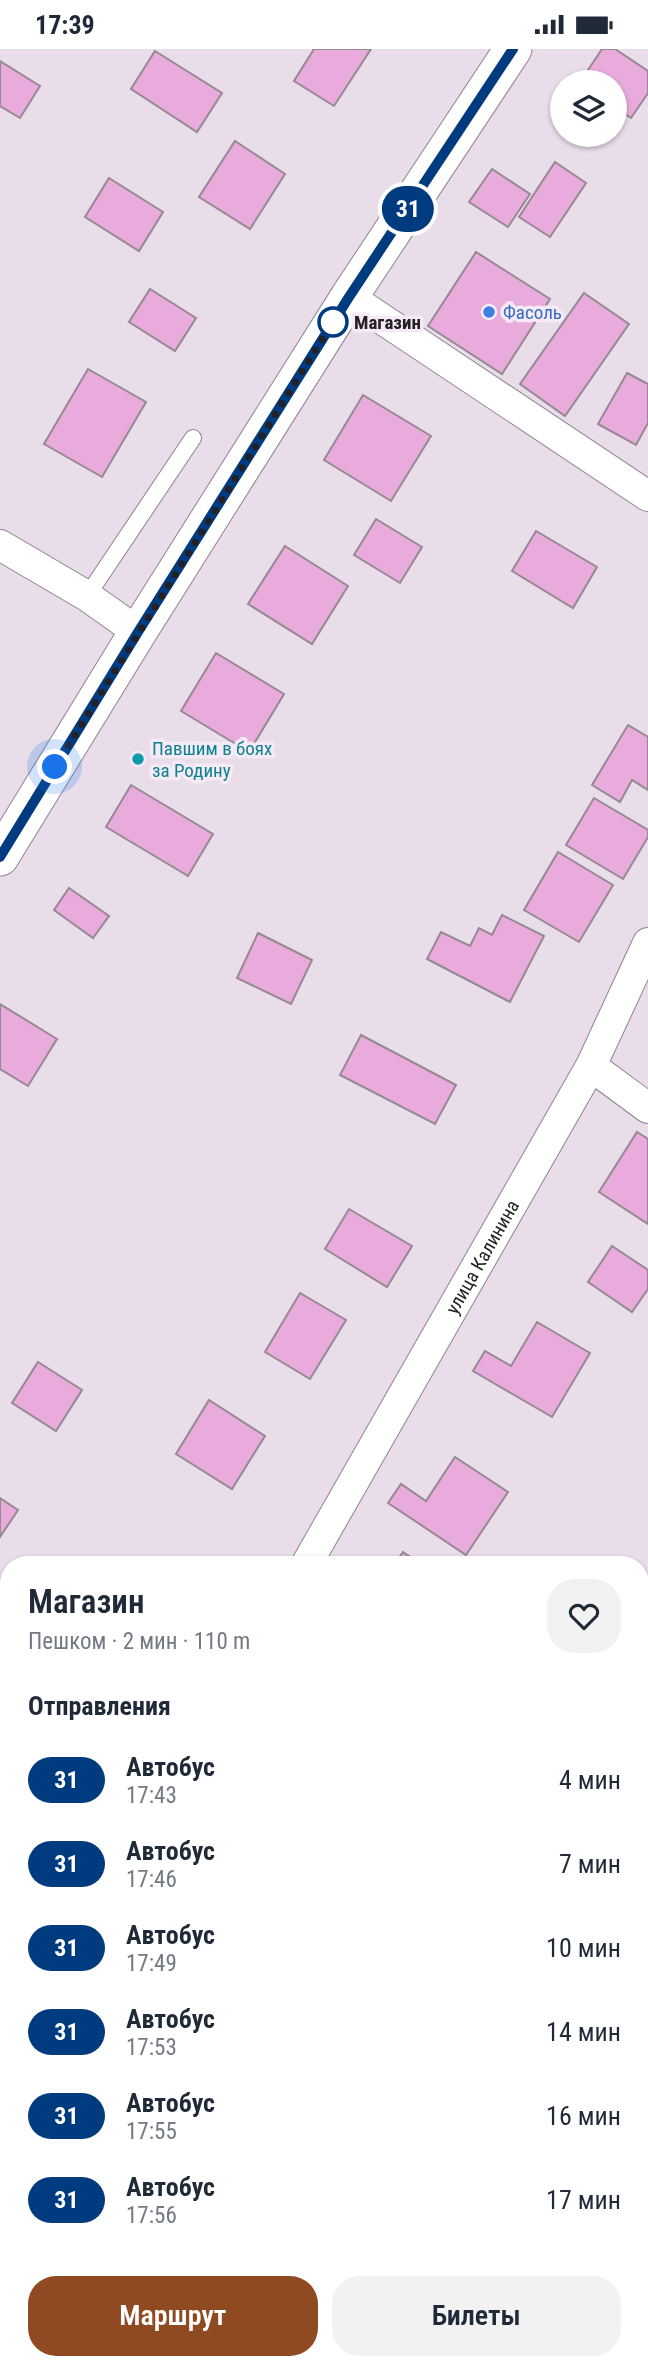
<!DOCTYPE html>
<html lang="ru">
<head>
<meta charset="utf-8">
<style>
	body { margin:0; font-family:"Roboto Condensed",sans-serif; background:#f2f2f3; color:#1f2937; height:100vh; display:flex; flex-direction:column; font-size:26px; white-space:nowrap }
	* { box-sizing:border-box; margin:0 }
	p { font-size:23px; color:#747a83 }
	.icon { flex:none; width:38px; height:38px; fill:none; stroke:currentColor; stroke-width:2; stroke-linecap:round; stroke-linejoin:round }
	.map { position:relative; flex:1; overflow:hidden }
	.side { position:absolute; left:0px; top:1507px; width:649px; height:814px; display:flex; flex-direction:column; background:#fff; border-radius:28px 28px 0 0; box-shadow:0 2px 5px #0004 }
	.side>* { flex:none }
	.badge { padding:0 14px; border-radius:23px; font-size:24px; line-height:46px }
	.buttons { position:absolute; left:550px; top:21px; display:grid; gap:14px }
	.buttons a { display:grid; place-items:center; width:77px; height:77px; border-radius:50%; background:#fff; box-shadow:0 2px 5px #0004; font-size:35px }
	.you { position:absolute; width:35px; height:35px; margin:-18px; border:5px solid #fff; border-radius:50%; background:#1a73e8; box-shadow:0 0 0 10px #1a73e833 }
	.map>.badge { position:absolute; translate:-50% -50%; box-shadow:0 0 0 4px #fff }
	h2 { padding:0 28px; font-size:26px; line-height:63px }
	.round { display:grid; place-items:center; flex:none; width:74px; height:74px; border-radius:28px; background:#f2f2f3 }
	.head { display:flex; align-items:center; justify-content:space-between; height:119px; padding:0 28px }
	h1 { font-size:33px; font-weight:600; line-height:52px }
	.cta { display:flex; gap:14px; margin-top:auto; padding:14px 28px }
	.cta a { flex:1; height:80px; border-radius:28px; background:#904a22; color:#fff; font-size:28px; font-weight:600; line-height:80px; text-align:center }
	.cta a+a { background:#f2f2f3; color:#1f2937 }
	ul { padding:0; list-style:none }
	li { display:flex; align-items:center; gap:21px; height:84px; padding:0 28px }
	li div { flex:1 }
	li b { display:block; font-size:26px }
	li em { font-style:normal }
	li .badge { min-width:77px; font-weight:700; text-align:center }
	.status { display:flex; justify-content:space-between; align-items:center; height:49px; padding:0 35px; background:#fff; direction:ltr }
	.status svg { height:19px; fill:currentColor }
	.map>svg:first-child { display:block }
	.building { fill:#e8abdb; stroke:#968992; stroke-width:2 }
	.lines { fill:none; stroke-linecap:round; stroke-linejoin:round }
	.service-casing { stroke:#8e848f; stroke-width:18 }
	.minor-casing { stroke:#8e848f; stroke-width:32 }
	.tertiary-casing { stroke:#8e848f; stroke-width:39 }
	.service { stroke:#fff; stroke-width:16 }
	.minor { stroke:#fff; stroke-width:30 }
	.tertiary { stroke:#fff; stroke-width:37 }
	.line-casing { stroke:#fff; stroke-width:16 }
	.line { stroke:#003b80; stroke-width:10 }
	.walk { stroke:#242024; stroke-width:7; stroke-dasharray:0 12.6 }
	.shop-dot { fill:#3f7fe0; stroke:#f5eaf6; stroke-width:2.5 }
	.stop-dot { fill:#fff; stroke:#003b80; stroke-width:3.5 }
	.culture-dot { fill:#0f9aa8; stroke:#f5eaf6; stroke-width:2.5 }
	.labels { text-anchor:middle; stroke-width:7; stroke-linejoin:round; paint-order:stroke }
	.shop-label { font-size:19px; fill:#366cbe; stroke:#f5eaf6; text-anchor:start }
	.stop-label { font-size:19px; font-weight:bold; fill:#242024; stroke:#f5eaf6; text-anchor:start }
	.culture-label { font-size:19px; fill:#0d838f; stroke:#f5eaf6; text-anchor:start }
	.street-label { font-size:19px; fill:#242024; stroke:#f5eaf6 }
</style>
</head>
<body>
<div class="status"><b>17:39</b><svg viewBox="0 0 49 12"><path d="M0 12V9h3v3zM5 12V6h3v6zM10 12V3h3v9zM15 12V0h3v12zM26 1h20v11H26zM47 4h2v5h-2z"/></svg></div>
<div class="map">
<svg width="648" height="2319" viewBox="0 0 648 2319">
	<rect width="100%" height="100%" fill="#e8dde9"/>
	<!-- building -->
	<g class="building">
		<path d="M314 0H371L334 57 294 32Z"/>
		<path d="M602 0H615L648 22V44L631 69 614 58V33H580Z"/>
		<path d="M155 2 222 44 197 83 131 40Z"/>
		<path d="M0 12 40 37 20 69 0 57Z"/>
		<path d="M235 92 285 125 250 180 199 148Z"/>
		<path d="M555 113 586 134 550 188 519 168Z"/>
		<path d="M492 120 530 145 508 178 469 153Z"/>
		<path d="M109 129 163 163 139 202 85 168Z"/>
		<path d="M476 203 550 250 502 325 428 277Z"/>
		<path d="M150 240 196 269 175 302 129 273Z"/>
		<path d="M584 244 629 275 565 367 520 335Z"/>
		<path d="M88 320 146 353 102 428 44 395Z"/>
		<path d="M627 324 648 335V374L636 396 598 375Z"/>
		<path d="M363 346 431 387 391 452 324 411Z"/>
		<path d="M376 470 422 498 400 534 354 506Z"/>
		<path d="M536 482 597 518 573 559 512 522Z"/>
		<path d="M285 497 348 537 312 595 248 555Z"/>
		<path d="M216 604 284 645 249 703 181 662Z"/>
		<path d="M628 676 648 688V741L632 731 620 753 592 736Z"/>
		<path d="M131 736 213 785 188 827 106 778Z"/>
		<path d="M594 749 648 781V788L623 830 566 796Z"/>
		<path d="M558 803 613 836 579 893 524 861Z"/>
		<path d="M69 839 109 867 93 889 54 861Z"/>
		<path d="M502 866 544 887 510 953 427 910 441 883 470 897 479 879 492 886Z"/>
		<path d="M258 884 312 911 291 955 237 929Z"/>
		<path d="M0 955 57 990 28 1037 0 1020Z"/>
		<path d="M361 986 456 1036 435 1075 340 1026Z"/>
		<path d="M637 1083 648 1090V1175L599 1143Z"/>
		<path d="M349 1160 412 1197 387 1238 325 1200Z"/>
		<path d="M612 1197 648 1221V1240L632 1263 588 1233Z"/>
		<path d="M300 1244 346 1271 310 1330 265 1303Z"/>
		<path d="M537 1273 590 1304 552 1368 473 1322 485 1302 511 1317Z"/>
		<path d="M38 1313 82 1341 56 1382 12 1354Z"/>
		<path d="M209 1351 265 1387 232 1440 176 1405Z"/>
		<path d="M455 1408 508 1443 466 1506 388 1454 401 1435 426 1452Z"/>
		<path d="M0 1449 18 1461 0 1488Z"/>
		<path d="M403 1503 422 1516H394Z"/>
		<path d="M648 1550V1605L640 1600V1562Z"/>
		<path d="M648 2028V2078L640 2073V2039Z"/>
		<path d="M0 2220 9 2225V2312H37L33 2319H11L0 2313Z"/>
		<path d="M235 2312H285L280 2319H248Z"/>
		<path d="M456 2312H531L526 2319H454L452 2318Z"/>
	</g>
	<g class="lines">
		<defs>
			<path id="service" d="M87 547 193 389"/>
			<g id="minor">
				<path d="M349 248 648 447"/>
				<path d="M0 496 87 547 138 583"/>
				<path d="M591 1017 648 1059"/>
				<path id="s1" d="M306 1516 591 1017 648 894"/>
				<path d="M640 1855 648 1842"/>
				<path d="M0 2052 9 2036"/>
				<path d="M375 2319 379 2312"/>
			</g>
			<path id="tertiary" d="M0 808 138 583 349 248 513 0"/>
		</defs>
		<!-- service casing -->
		<use href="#service" class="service-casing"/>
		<!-- minor casing -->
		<use href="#minor" class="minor-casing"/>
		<!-- tertiary casing -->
		<use href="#tertiary" class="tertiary-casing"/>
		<!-- service -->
		<use href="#service" class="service"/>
		<!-- minor -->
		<use href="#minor" class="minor"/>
		<!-- tertiary -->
		<use href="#tertiary" class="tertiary"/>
	</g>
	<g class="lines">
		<defs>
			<path id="line" d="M0 808 138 583 349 248 513 0"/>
		</defs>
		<!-- line casing -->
		<use href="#line" class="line-casing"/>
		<!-- line -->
		<use href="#line" class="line"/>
		<!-- walk -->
		<path class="walk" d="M55 718 333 273"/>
	</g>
	<!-- markers -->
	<circle class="shop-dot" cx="489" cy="263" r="7"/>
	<circle class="stop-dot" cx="333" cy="273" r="14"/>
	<circle class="culture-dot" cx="138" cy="710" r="7"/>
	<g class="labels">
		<!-- shop labels -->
		<g class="shop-label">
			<text x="503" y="270">Фасоль</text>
		</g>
		<!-- stop labels -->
		<g class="stop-label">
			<text x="354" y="280">Магазин</text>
		</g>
		<!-- culture labels -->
		<g class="culture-label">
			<text x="152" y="706">Павшим в боях<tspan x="152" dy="22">за Родину</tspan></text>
		</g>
		<!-- street labels -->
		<g class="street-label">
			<text dy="7" stroke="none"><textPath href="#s1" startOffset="355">улица Калинина</textPath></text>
		</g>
	</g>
</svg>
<div class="buttons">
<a><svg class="icon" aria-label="layers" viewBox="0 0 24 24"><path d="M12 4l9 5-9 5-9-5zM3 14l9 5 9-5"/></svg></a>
</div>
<div class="you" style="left:55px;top:718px"></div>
<b class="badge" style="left:408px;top:160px;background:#003b80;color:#fff">31</b>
<section class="side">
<div class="head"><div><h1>Магазин</h1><p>Пешком · 2 мин · 110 m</p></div><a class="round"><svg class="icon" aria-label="heart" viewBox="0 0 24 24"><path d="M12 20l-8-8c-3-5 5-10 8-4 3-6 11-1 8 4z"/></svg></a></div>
<h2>Отправления</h2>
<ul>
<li><span class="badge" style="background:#003b80;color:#fff">31</span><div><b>Автобус</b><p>17:43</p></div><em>4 мин</em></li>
<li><span class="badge" style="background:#003b80;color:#fff">31</span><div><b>Автобус</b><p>17:46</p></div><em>7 мин</em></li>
<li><span class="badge" style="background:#003b80;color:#fff">31</span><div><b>Автобус</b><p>17:49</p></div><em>10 мин</em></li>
<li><span class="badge" style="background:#003b80;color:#fff">31</span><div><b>Автобус</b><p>17:53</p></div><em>14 мин</em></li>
<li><span class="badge" style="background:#003b80;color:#fff">31</span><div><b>Автобус</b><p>17:55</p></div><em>16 мин</em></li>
<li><span class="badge" style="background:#003b80;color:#fff">31</span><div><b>Автобус</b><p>17:56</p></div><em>17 мин</em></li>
</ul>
<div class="cta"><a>Маршрут</a><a>Билеты</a></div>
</section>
</div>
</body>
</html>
